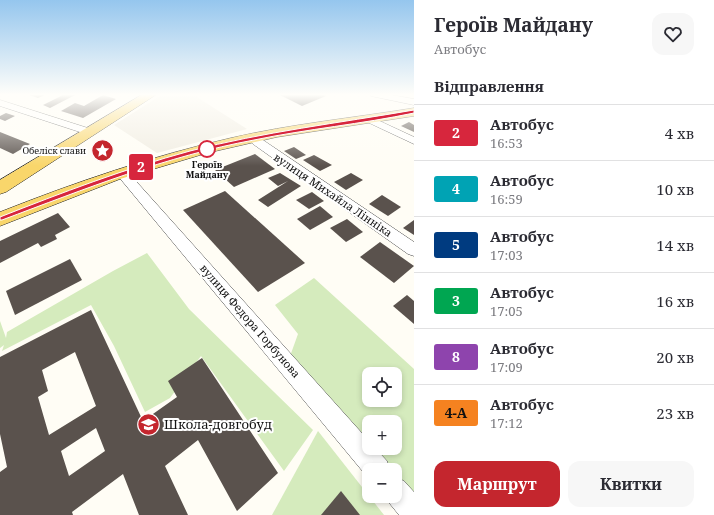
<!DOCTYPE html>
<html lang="uk">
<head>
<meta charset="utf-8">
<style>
	body { margin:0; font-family:"Noto Serif",serif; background:#f7f7f7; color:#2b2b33; height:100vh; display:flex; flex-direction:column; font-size:15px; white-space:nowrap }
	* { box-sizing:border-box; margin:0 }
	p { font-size:13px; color:#7c7c81 }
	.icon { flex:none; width:22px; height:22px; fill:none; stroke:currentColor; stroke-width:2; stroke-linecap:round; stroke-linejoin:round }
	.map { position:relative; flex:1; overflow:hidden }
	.sheet { display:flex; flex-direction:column; background:#fff; width:300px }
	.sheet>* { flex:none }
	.badge { padding:0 8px; border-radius:3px; font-size:14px; line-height:26px }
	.controls { position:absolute; left:362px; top:367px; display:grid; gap:8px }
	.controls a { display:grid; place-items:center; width:40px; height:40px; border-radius:8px; background:#fff; box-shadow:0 2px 6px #0003; font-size:20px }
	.map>.badge { position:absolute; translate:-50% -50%; box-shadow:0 0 0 2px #fff }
	h2 { padding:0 20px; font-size:15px; line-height:36px }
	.round { display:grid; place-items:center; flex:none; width:42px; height:42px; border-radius:12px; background:#f7f7f7 }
	.headline { display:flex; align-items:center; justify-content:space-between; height:68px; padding:0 20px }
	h1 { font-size:19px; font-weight:700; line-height:30px }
	.primary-button { display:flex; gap:8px; margin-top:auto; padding:8px 20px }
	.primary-button a { flex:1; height:46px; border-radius:12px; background:#c4262e; color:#fff; font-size:16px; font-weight:700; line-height:46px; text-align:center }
	.primary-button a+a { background:#f7f7f7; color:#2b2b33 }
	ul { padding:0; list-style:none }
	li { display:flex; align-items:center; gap:12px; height:56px; padding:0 20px; border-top:1px solid #e1e1e2 }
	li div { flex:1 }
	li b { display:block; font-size:15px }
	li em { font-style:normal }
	li .badge { min-width:44px; font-weight:700; text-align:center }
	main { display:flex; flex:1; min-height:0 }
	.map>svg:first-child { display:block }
	.green { fill:#d5ebbd; fill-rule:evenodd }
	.plaza { fill:#f1ede2 }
	.building { fill:#5a524d; fill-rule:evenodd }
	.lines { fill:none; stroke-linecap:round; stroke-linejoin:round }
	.minor-casing { stroke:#444; stroke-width:1 }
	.major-casing { stroke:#222; stroke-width:1 }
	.minor { fill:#fff; fill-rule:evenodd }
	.major { fill:#f9d66b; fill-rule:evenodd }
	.line { fill:#d7263d; stroke:#fff }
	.stop-dot { fill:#fff; stroke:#d7263d; stroke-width:2 }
	.labels { text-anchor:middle; stroke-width:4; stroke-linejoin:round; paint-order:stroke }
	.far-poi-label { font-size:9px; fill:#111; stroke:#fff; text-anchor:end }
	.far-stop-label { font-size:9px; font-weight:bold; fill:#111; stroke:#fff }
	.street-label { font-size:11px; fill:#111; stroke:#fff }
	.near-poi-label { font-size:13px; fill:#111; stroke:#fff; text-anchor:start }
</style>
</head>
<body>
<main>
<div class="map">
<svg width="414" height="515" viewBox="0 0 414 515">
	<rect width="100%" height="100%" fill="#fffdf5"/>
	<!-- green -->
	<g class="green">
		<path d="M147 253 189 309 313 430 284 471 201 356 170 398 145 412 114 346 91 305 2 351 4 345 0 348V321L6 338 7 332 113 271Z"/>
		<path d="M314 278 414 369V502L395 480V470H386L289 359 298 334 275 305ZM369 374H395V400H369ZM369 422H395V448H369Z"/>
		<path d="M318 431 384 515H272Z"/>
	</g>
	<!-- plaza -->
	<path class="plaza" d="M163 94H192L247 129 157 153 114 125Z"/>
	<!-- building -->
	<g class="building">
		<path d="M27 94H47L38 98Z"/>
		<path d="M65 94H77L50 108 43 105Z"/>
		<path d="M278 94H321L326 96 302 106Z"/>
		<path d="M103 95 116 99 83 118 61 111 75 103 84 106Z"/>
		<path d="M6 113 15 116 5 121 0 119V116Z"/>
		<path d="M409 122 414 125V132L401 126Z"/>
		<path d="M0 132 30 144 13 154 0 148Z"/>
		<path d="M294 147 306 155 296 159 284 151Z"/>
		<path d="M255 154 275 169 234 187 215 170Z"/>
		<path d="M314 155 332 165 320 171 303 160Z"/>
		<path d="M280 173 301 186 268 207 258 200 288 181 278 186 268 178Z"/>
		<path d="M351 173 363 180 346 190 334 182Z"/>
		<path d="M225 191 305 263 258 292 183 210Z"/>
		<path d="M312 192 324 201 309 209 296 200Z"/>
		<path d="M382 195 401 207 388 216 369 204Z"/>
		<path d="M320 206 333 217 310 230 297 219Z"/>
		<path d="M58 213 70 227 55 235 57 239 41 247 38 243 0 263V241Z"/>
		<path d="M347 219 363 232 346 242 330 228Z"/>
		<path d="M414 220V235L403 228Z"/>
		<path d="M380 242 414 266 394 283 360 257Z"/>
		<path d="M70 259 82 280 15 315 6 291Z"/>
		<path d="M407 295 414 301V324L393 306Z"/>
		<path d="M91 310 143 421 177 397 168 381 202 358 278 473 237 511 198 440 165 466 188 515H139L123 474 72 512 73 515H0V472L7 467 0 434V357ZM75 352 96 406 49 435 38 397 48 391 42 370ZM96 428 105 451 69 476 61 451Z"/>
		<path d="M341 491 360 515H321Z"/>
	</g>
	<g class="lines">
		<defs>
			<g id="minor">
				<path d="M370 94H386L414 99V105L371 96Z"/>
				<path d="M0 100 94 130 95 132 90 135 86 134 0 106Z"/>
				<path d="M369 116 414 137V144L365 121 364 119 365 117Z"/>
				<path d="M253 135 257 136 414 242V256L408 254 253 144 248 138Z"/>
				<path d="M122 169 126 170 369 441V448H375L387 461 390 470H369V479L118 176 116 173 118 170Z"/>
				<path d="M395 477 404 481 414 492V515H399L386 499 385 496H395Z"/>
			</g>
			<g id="major">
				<path d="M143 94H157L6 192 0 194V180Z"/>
				<path d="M414 108V116L277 137 207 153 120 179 0 226V212C76 182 152 156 231 138 291 124 353 118 414 108Z"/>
			</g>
		</defs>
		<!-- minor casing -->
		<use href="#minor" class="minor-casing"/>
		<!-- major casing -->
		<use href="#major" class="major-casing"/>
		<!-- minor -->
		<use href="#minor" class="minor"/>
		<!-- major -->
		<use href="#major" class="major"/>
	</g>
	<!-- sky -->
	<linearGradient id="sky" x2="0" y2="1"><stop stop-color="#95c6ee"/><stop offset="0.57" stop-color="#fffefa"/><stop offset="1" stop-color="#fffefa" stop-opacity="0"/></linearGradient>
	<rect width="414" height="166" fill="url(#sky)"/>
	<!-- line -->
	<path class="line" d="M414 110V113C362 124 307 129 254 140 167 156 85 189 2 220H0V217C61 193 124 169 190 151 263 132 339 123 414 110Z"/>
	<!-- icons -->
	<defs>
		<symbol id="sight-disc" viewBox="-11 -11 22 22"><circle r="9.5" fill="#c4262e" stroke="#fff"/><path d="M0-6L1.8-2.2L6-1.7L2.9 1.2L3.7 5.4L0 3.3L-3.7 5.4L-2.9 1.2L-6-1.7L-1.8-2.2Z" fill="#fff"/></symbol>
		<symbol id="school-disc" viewBox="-11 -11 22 22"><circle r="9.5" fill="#c4262e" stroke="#fff"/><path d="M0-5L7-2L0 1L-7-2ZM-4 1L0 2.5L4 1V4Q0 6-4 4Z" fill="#fff"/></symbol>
	</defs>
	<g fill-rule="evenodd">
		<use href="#sight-disc" x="90" y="138" width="25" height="25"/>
		<use href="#school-disc" x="136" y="412" width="25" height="25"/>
	</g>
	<!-- markers -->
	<circle class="stop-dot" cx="207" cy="149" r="8"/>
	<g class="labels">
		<!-- far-poi labels -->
		<g class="far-poi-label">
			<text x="86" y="154">Обеліск слави</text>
		</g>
		<!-- far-stop labels -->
		<g class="far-stop-label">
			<text x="207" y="168">Героїв<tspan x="207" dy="10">Майдану</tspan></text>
		</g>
		<!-- street labels -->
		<g class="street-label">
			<text transform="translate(333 195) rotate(34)" y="4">вулиця Михайла Лінніка</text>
			<text transform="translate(250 321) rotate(49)" y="4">вулиця Федора Горбунова</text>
		</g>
		<!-- near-poi labels -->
		<g class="near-poi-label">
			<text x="164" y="429">Школа-довгобуд</text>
		</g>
	</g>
</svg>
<div class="controls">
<a><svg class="icon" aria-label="locate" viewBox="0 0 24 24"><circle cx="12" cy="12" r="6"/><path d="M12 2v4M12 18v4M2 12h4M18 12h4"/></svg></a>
<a>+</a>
<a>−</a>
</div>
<b class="badge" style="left:141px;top:167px;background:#d7263d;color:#fff">2</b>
</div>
<section class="sheet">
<div class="headline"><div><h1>Героїв Майдану</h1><p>Автобус</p></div><a class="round"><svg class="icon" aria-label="heart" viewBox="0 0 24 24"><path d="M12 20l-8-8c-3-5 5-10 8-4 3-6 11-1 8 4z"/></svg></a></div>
<h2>Відправлення</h2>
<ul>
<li><span class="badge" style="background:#d7263d;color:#fff">2</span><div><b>Автобус</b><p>16:53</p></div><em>4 хв</em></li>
<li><span class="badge" style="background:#00a3b4;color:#fff">4</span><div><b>Автобус</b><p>16:59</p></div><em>10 хв</em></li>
<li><span class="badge" style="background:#003b80;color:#fff">5</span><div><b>Автобус</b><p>17:03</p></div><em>14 хв</em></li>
<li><span class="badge" style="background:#00a651;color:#fff">3</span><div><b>Автобус</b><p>17:05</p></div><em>16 хв</em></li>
<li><span class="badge" style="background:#8e44ad;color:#fff">8</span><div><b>Автобус</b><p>17:09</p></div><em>20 хв</em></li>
<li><span class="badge" style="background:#f58220;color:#111">4-А</span><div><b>Автобус</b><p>17:12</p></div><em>23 хв</em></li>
</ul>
<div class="primary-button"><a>Маршрут</a><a>Квитки</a></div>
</section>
</main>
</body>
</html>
